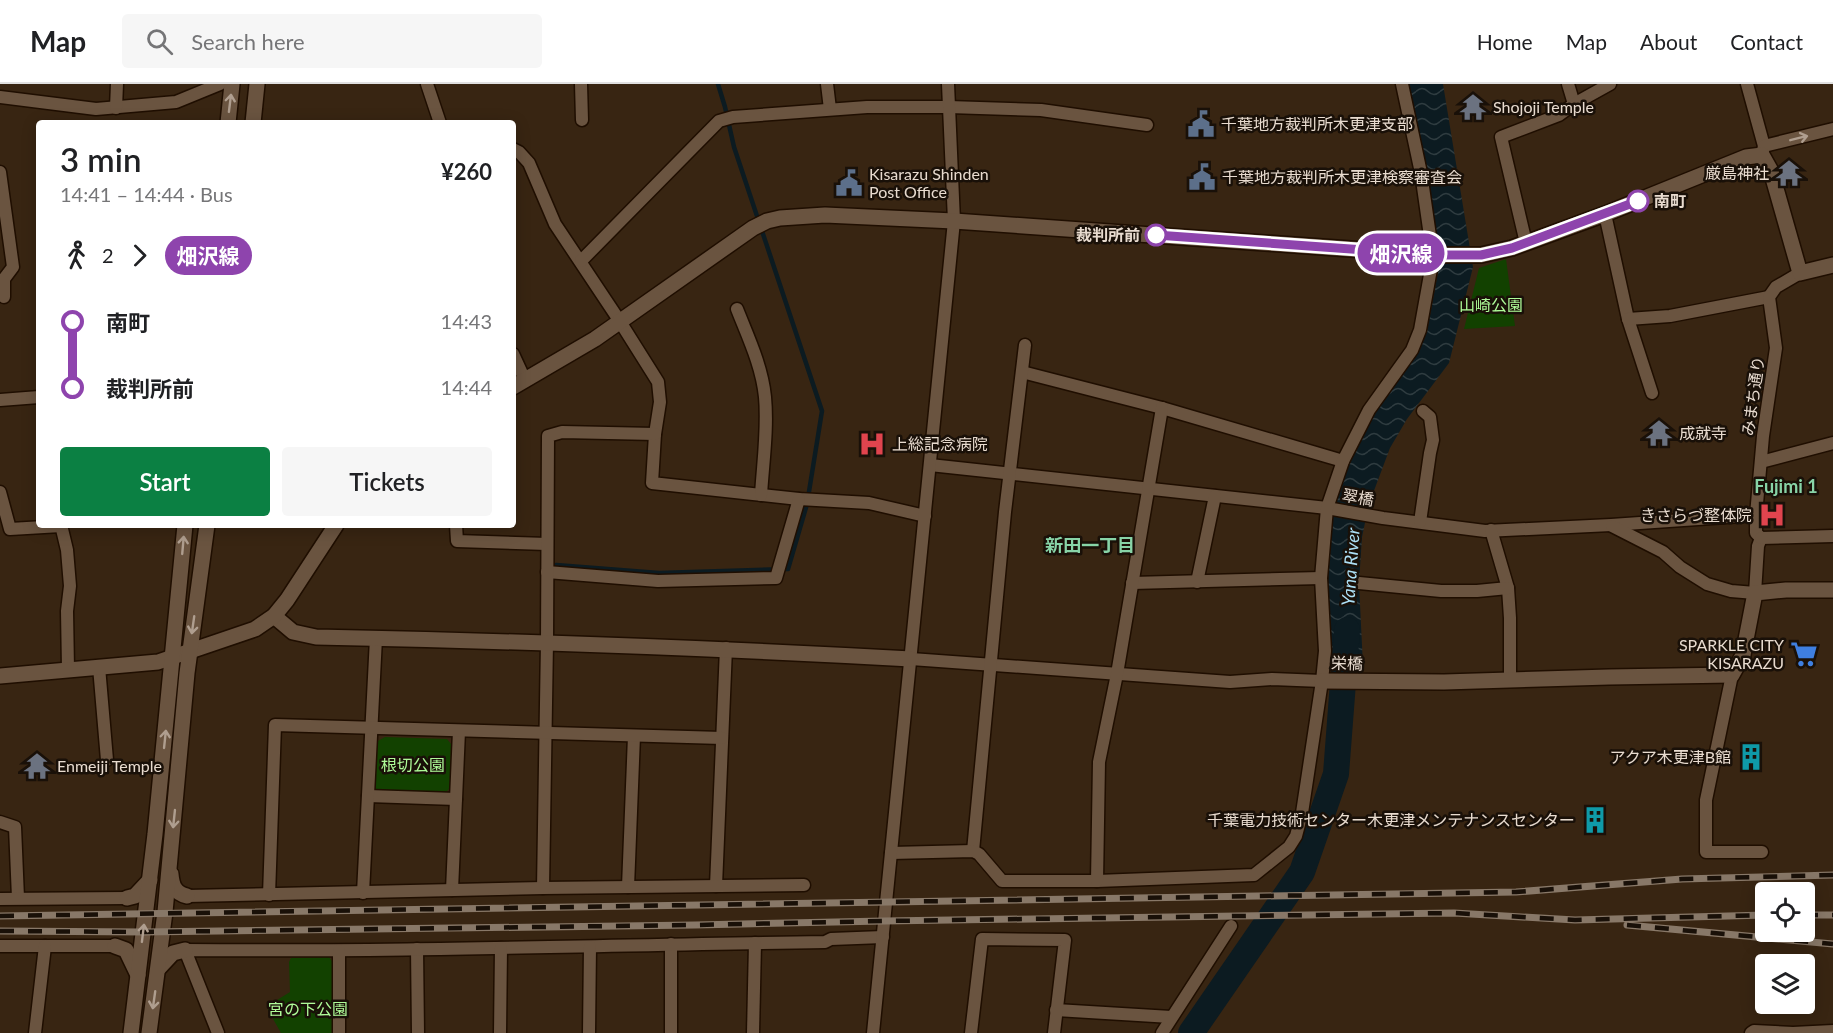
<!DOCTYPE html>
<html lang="en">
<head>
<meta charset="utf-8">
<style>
	body { margin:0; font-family:Lato,"Noto Sans JP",sans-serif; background:#f6f6f6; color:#202124; height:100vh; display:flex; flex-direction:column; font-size:22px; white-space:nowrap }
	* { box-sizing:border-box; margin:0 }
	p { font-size:20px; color:#757577 }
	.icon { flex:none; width:33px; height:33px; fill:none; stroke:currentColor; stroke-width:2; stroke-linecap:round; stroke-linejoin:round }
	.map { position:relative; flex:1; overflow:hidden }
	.details { position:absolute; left:36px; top:36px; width:480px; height:408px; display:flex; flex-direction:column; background:#fff; border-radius:6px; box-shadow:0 3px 15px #0003 }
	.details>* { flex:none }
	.badge { padding:0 12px; border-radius:20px; font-size:21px; line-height:39px }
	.fabs { position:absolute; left:1755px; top:798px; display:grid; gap:12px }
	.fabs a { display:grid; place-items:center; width:60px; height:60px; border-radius:6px; background:#fff; box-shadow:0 3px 15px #0003; font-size:30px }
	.map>.badge { position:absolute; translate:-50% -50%; box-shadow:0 0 0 3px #fff }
	.legs { display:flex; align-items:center; gap:9px; height:66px; padding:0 24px; font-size:20px }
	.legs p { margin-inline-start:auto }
	.headline { display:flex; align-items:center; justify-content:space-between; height:102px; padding:0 24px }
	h1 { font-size:33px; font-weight:600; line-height:45px }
	.cta { display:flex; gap:12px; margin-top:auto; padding:12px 24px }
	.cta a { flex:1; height:69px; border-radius:6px; background:#0b8043; color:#fff; font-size:24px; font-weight:600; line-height:69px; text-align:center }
	.cta a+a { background:#f6f6f6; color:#202124 }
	ul { padding:0 24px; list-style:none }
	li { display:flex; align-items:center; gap:21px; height:66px; font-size:22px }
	li i { display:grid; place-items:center; width:9px; height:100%; margin:0 8px; background:currentColor }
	li i::after { content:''; width:15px; height:15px; margin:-8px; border:4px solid; border-radius:50%; background:#fff }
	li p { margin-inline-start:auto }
	li:first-child i { background:linear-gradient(#0000 50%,currentColor 0) }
	li:last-child i { background:linear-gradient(currentColor 50%,#0000 0) }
	header { display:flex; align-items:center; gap:36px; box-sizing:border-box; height:84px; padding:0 30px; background:#fff; border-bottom:2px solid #e0e0e0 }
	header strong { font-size:28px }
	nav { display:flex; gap:33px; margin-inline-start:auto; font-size:21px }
	.search { width:420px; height:54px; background:#f6f6f6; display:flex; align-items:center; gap:15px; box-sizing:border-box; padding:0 21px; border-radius:6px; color:#757577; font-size:22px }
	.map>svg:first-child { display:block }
	.green { fill:#124100 }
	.water { fill:url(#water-waves) }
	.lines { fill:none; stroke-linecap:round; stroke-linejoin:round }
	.stream { stroke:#0c1b21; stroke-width:4.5 }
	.river { stroke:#0c1b21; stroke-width:26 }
	.minor-casing { stroke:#1f0e00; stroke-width:15 }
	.tertiary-casing { stroke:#1f0e00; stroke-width:18 }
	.minor { stroke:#6a5440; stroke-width:12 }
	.tertiary { stroke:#6a5440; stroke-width:15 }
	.rail-casing { stroke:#887868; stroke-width:7 }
	.rail { stroke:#191008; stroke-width:4.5; stroke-dasharray:14; stroke-linecap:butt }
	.oneway { stroke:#af9e8f }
	.line-1-casing { stroke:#fff; stroke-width:14 }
	.line-1 { stroke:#8e44ad; stroke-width:9 }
	.stop-1-dot { fill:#fff; stroke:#8e44ad; stroke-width:3 }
	.labels { text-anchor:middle; stroke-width:5; stroke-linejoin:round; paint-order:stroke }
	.poi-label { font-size:16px; fill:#e8dbcf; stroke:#191008; text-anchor:start }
	.stop-label { font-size:16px; font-weight:bold; fill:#e8dbcf; stroke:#191008; text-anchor:start }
	.park-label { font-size:16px; fill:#aefb98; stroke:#191008 }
	.street-label { font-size:16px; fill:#e8dbcf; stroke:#191008 }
	.neighbourhood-label { font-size:18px; font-weight:bold; fill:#88d4a7; stroke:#191008 }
	.water-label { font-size:18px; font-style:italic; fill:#acdff5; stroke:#191008 }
</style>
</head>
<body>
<header>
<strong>Map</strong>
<div class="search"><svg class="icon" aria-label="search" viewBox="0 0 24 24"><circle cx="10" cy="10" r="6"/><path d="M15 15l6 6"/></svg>Search here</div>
<nav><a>Home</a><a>Map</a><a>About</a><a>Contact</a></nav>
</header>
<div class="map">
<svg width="1833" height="949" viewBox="0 0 1833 949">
	<defs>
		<pattern id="water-waves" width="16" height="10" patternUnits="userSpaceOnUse" patternTransform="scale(1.5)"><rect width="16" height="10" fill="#0c1b21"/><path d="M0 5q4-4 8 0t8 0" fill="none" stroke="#2f3c40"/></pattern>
	</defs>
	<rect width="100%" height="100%" fill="#382512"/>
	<!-- green -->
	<g class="green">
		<path d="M1506 175 1515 242 1464 245 1479 184Z"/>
		<path d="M385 653 447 655 451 660 450 704 444 710 379 708 374 705 376 658Z"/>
		<path d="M329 873 332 877V949H281L268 926 269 921 290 908 289 878 291 874Z"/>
	</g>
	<!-- water -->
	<path class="water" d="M1409 0H1443L1473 183 1449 279 1407 335 1390 364 1369 420 1362 453 1359 499 1363 582 1330 581 1325 495 1332 433 1336 416 1347 382 1375 328 1416 270 1427 247 1439 183 1437 155Z"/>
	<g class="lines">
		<!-- stream -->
		<path class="stream" d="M556 481 659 489 788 485 807 420 822 327 734 63 725 23 718 0"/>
		<!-- river -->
		<path class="river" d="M1191 949 1302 788 1336 690 1347 546"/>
		<defs>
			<g id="minor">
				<path d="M427 0 440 39"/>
				<path d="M581 0 582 36"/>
				<path d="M827 0 830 25"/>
				<path d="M1568 0 1574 20"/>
				<path d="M1747 0 1764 62 1762 71"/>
				<path d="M0 13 96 25 176 18 220 0"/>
				<path d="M116 24 117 0"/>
				<path d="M1764 62 1833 45"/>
				<path d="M513 65 519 68 529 79 555 140 619 236 658 298 660 318 655 350 652 399 799 415 869 419 925 432"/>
				<path d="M0 88 13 183 4 195V213"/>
				<path d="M1605 130 1628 235 1652 309"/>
				<path d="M1526 159 1501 53 1559 31 1574 20 1610 0"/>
				<path d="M581 177 719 37 733 33 867 23H949L1041 26 1147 41"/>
				<path d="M737 225C748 253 762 282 765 313 768 345 763 378 761 411"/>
				<path d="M1628 235 1670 232 1769 213"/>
				<path d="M513 270 525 296"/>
				<path d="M1022 288 1162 324 1343 377"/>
				<path d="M0 316 39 313"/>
				<path d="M1761 378 1833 359"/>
				<path d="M930 381 1327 424 1383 434 1485 447 1611 441 1756 431"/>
				<path d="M0 408 10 445 61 442"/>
				<path d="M1420 438 1430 369 1433 356 1430 333 1423 327"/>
				<path d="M61 441 67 466 70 502 67 527 68 585"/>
				<path d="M456 441 457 457 547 460"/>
				<path d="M1612 442 1663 468 1680 483 1707 500 1731 507 1755 509 1758 462 1761 454"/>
				<path d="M1491 446 1508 504 1510 534V595"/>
				<path d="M1761 454 1756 449V431L1763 352 1776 264 1769 213 1776 203 1800 189"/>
				<path d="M1761 454 1833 452"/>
				<path d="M547 488 658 497 776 494 799 415"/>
				<path d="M1197 498 1215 412"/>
				<path d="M1132 499 1321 494"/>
				<path d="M1359 499 1441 507H1477L1508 504"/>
				<path d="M911 575 1230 598 1272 595 1322 597"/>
				<path d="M99 583 107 676"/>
				<path d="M1732 591 1706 716V768H1762"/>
				<path d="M368 712 456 715"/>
				<path d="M0 738 15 743 18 814"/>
				<path d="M973 767 1005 428 1025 261"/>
				<path d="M891 769 973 767 979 770 1002 797H1097L1254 791 1289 763 1296 752 1302 729 1322 597 1325 567 1321 494 1327 424 1343 377 1369 326 1412 266 1420 246 1431 185 1430 152 1421 89 1402 0"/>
				<path d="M1097 797 1099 678 1117 590 1162 324"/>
				<path d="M716 802 726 564"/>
				<path d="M628 803 634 652"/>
				<path d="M543 804 547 558 548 352 562 348 655 350"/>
				<path d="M452 806 459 647"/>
				<path d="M363 809 376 554"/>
				<path d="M269 811 275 641 722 654"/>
				<path d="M187 812 543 804 804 801"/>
				<path d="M0 815 127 814"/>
				<path d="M671 860V949"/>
				<path d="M0 862H115"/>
				<path d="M417 865 418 949"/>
				<path d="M1056 926 1171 933"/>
				<path d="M35 949 45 862"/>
				<path d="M218 949 185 866C398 868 612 861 825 858L831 855 883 853"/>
				<path d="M339 949V867"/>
				<path d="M500 949 501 864"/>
				<path d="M589 949 590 863"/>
				<path d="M753 949 755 859"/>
				<path d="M873 949 954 137 948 0"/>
				<path d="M971 949 982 855 1065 856 1054 949"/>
				<path d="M1162 949 1231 842"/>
				<path d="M1751 949 1754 947 1793 949 1833 947"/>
			</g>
			<g id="tertiary">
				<path d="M228 39 232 0"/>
				<path d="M253 39 257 0"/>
				<path d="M513 303 595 255 753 144 767 137 780 134 825 131 954 137 1435 171H1481L1512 164 1605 130 1746 73 1762 71 1771 87 1800 189 1833 181"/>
				<path d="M274 532 293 548 316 553C514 557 712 564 911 575"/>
				<path d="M0 592 158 578 255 545 274 532 287 516 336 441"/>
				<path d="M1322 597 1444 598 1609 593 1732 591 1743 571 1755 509 1786 506H1833"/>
				<path d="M171 790C172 802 175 809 187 812"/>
				<path d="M127 814 135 812 150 796"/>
				<path d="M115 862 126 866 138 891"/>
				<path d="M159 884 173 869 185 866"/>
				<path d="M131 949 155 750 185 441"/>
				<path d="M149 949 165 828 187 589 207 441"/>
			</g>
		</defs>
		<!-- minor casing -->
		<use href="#minor" class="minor-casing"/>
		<!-- tertiary casing -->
		<use href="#tertiary" class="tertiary-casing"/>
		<!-- minor -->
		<use href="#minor" class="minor"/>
		<!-- tertiary -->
		<use href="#tertiary" class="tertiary"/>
		<defs>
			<g id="rail">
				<path d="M1804 831H1833"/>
				<path d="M0 832 1516 808 1682 795 1833 791"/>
				<path d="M1627 841 1833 860"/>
				<path d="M0 847 144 848 695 841 884 837 1454 829 1575 836 1766 831"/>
			</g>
		</defs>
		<!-- rail casing -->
		<use href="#rail" class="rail-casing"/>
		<!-- rail -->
		<use href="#rail" class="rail"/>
	</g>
	<!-- one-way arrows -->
	<defs><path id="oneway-shaft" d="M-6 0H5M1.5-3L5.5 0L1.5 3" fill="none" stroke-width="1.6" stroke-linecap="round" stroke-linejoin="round" transform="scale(1.5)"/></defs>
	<g class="oneway">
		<use href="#oneway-shaft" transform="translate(230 19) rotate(-83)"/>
		<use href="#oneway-shaft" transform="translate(1799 54) rotate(-14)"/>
		<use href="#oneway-shaft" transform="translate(183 461) rotate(-85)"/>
		<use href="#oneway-shaft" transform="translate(193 541) rotate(98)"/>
		<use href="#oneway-shaft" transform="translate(165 655) rotate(-84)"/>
		<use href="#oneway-shaft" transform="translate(174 735) rotate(96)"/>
		<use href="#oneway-shaft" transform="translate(143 849) rotate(-83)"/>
		<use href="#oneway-shaft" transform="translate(154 916) rotate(98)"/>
	</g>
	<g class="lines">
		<defs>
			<path id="line-1" d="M1156 151 1435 171H1481L1512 164 1638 117"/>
		</defs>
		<!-- line-1 casing -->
		<use href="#line-1" class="line-1-casing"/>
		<!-- line-1 -->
		<use href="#line-1" class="line-1"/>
	</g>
	<!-- icons -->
	<defs>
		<symbol id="temple-bare" viewBox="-9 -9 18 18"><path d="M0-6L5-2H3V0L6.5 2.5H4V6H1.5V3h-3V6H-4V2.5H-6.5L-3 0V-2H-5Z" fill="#6b7280" stroke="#191008" stroke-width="2.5" paint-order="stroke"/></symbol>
		<symbol id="civic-bare" viewBox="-9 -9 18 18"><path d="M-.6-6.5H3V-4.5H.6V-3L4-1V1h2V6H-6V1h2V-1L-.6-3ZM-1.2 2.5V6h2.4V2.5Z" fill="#5c6f8a" stroke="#191008" stroke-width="2.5" paint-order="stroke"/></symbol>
		<symbol id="hospital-bare" viewBox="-9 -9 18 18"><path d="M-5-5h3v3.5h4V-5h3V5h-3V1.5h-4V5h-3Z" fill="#e0444e" stroke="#191008" stroke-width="2.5" paint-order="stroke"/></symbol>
		<symbol id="supermarket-bare" viewBox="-9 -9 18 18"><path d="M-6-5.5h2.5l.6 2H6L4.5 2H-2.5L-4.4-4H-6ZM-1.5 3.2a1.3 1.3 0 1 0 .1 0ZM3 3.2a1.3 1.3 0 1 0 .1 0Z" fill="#3f7fe0" stroke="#191008" stroke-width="2.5" paint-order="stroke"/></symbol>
		<symbol id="building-bare" viewBox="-9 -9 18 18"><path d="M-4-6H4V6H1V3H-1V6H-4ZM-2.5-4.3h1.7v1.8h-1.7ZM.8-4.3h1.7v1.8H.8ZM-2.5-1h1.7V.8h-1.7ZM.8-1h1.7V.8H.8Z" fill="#0f9aa8" stroke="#191008" stroke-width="2.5" paint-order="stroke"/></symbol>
	</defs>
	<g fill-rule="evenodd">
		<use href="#temple-bare" x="1454" y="4" width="38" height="38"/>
		<use href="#civic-bare" x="1182" y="21" width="38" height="38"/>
		<use href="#temple-bare" x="1770" y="70" width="38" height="38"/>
		<use href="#civic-bare" x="1183" y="74" width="38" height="38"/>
		<use href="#civic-bare" x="830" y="80" width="38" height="38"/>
		<use href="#temple-bare" x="1640" y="330" width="38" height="38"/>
		<use href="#hospital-bare" x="853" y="341" width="38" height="38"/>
		<use href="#hospital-bare" x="1753" y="412" width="38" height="38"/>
		<use href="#supermarket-bare" x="1785" y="551" width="38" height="38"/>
		<use href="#building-bare" x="1732" y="654" width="38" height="38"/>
		<use href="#temple-bare" x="18" y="663" width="38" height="38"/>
		<use href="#building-bare" x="1576" y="717" width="38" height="38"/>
	</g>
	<!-- markers -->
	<g class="stop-1-dot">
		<circle cx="1638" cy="117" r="10"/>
		<circle cx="1156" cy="151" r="10"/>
	</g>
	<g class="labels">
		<!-- poi labels -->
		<g class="poi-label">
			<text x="1493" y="29">Shojoji Temple</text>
			<text x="1221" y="46">千葉地方裁判所木更津支部</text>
			<text x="1769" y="95" text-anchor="end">厳島神社</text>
			<text x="869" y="96">Kisarazu Shinden<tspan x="869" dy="18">Post Office</tspan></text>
			<text x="1222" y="99">千葉地方裁判所木更津検察審査会</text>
			<text x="1679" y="355">成就寺</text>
			<text x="892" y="366">上総記念病院</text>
			<text x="1752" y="437" text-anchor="end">きさらづ整体院</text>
			<text x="1784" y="567" text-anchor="end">SPARKLE CITY<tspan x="1784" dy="18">KISARAZU</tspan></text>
			<text x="1731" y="679" text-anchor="end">アクア木更津B館</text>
			<text x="57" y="688">Enmeiji Temple</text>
			<text x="1575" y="742" text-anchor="end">千葉電力技術センター木更津メンテナンスセンター</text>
		</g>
		<!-- stop labels -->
		<g class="stop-label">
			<text x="1654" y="123">南町</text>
			<text x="1140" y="157" text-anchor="end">裁判所前</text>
		</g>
		<!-- park labels -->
		<g class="park-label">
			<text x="1491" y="227">山崎公園</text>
			<text x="413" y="687">根切公園</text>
			<text x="308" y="931">宮の下公園</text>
		</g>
		<!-- street labels -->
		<g class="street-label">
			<text transform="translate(1753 312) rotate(-82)" y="6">みまち通り</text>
			<text transform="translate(1358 413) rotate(10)" y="6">翠橋</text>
			<text transform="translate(1347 579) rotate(2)" y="6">栄橋</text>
		</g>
		<!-- neighbourhood labels -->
		<g class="neighbourhood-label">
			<text x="1786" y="409">Fujimi 1</text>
			<text x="1090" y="468">新田一丁目</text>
		</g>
		<!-- water labels -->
		<g class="water-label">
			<text transform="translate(1351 483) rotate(-86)" y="6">Yana River</text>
		</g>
	</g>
</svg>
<div class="fabs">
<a><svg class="icon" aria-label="locate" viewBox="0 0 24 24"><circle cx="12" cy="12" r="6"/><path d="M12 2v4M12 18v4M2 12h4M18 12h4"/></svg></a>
<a><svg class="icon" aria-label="layers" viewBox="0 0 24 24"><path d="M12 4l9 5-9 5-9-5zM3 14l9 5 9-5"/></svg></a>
</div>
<b class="badge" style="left:1401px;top:169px;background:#8e44ad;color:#fff">畑沢線</b>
<section class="details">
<div class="headline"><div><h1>3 min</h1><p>14:41 – 14:44 · Bus</p></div><b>¥260</b></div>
<div class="legs"><svg class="icon" aria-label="walk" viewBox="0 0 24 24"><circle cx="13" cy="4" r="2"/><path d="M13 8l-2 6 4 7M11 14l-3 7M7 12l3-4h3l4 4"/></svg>2<svg class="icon" aria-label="forward" viewBox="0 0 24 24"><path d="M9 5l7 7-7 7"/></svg><b class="badge" style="background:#8e44ad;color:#fff">畑沢線</b></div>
<ul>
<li><i style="color:#8e44ad"></i><b>南町</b><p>14:43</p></li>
<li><i style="color:#8e44ad"></i><b>裁判所前</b><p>14:44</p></li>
</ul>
<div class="cta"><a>Start</a><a>Tickets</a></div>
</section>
</div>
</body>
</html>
